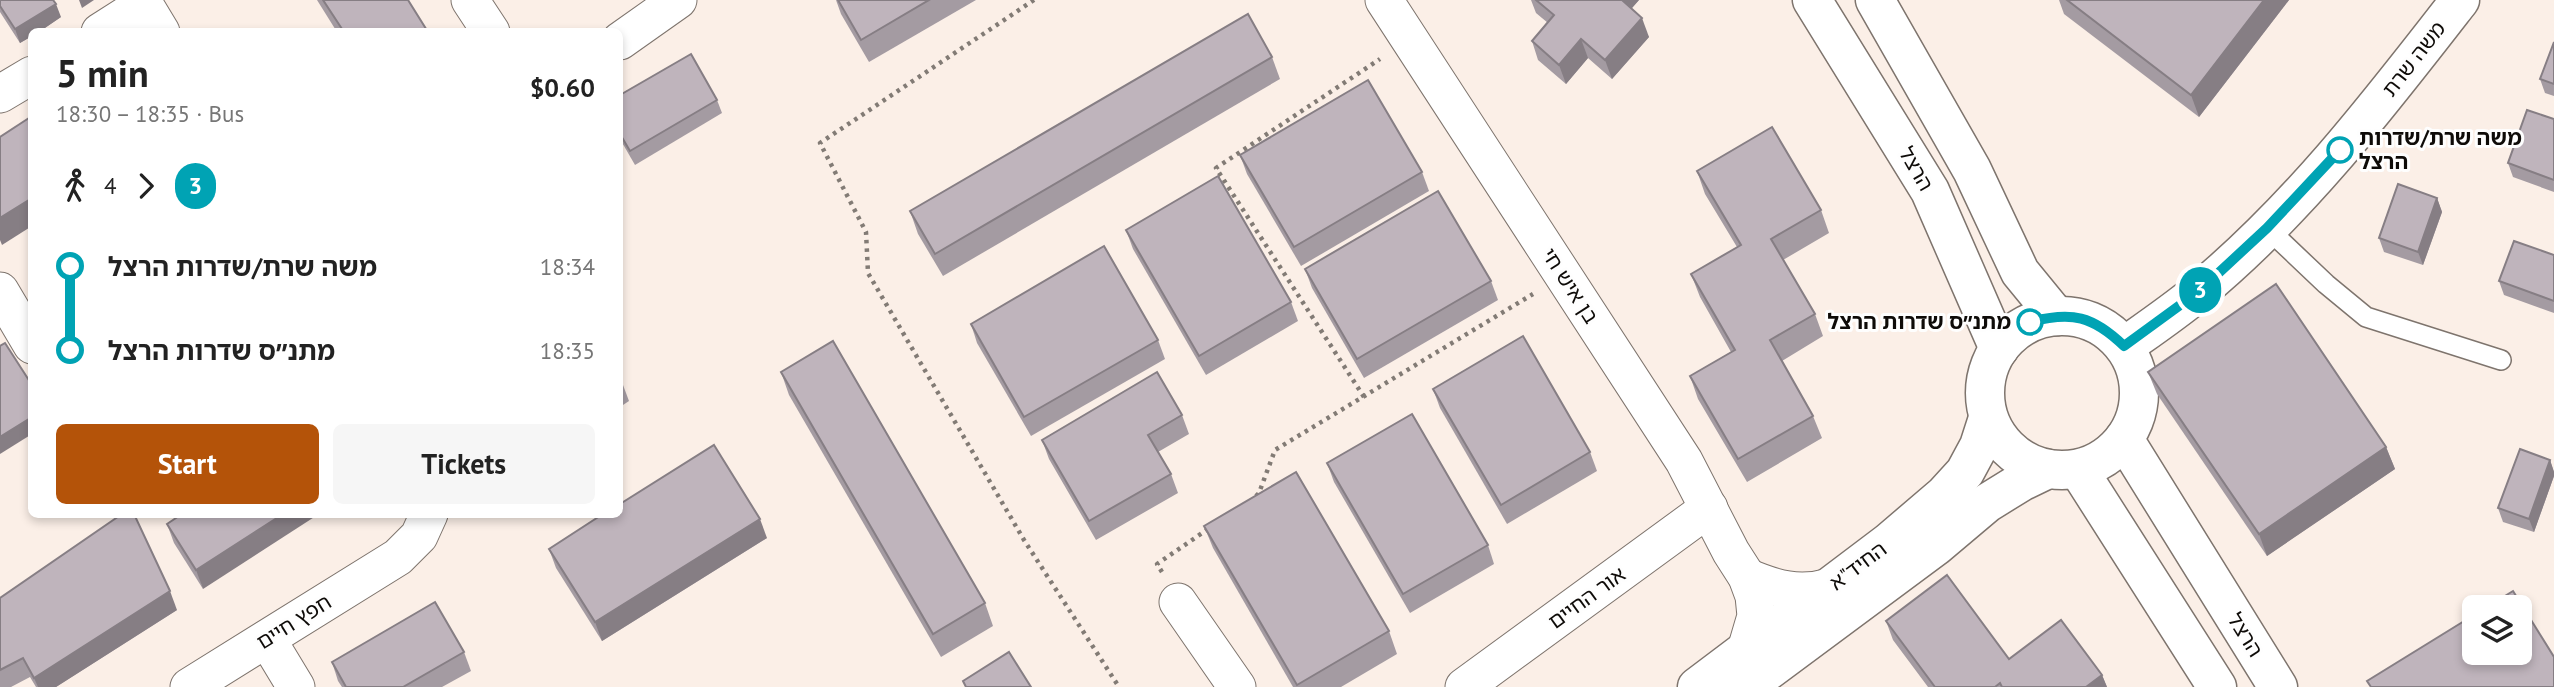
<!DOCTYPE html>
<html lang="en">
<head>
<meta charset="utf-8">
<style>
	body { margin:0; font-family:"PT Sans","Noto Sans Hebrew",sans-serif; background:#f6f6f6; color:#222; height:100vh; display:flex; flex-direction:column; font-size:26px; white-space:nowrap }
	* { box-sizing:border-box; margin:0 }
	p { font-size:23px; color:#767676 }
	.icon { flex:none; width:38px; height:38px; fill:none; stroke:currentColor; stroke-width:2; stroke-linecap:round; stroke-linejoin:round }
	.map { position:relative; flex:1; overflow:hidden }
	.details { position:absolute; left:28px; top:28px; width:595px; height:490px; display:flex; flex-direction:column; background:#fff; border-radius:10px; box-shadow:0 4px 10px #0003 }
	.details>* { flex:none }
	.badge { padding:0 14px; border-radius:23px; font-size:24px; line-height:46px }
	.buttons { position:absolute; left:2462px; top:595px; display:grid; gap:14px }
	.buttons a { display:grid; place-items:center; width:70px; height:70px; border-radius:10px; background:#fff; box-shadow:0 4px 10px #0003; font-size:35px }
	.map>.badge { position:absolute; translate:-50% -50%; box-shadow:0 0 0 4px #fff }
	.legs { display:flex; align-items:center; gap:10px; height:77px; padding:0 28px; font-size:23px }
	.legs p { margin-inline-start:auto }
	.head { display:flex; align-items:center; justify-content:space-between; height:119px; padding:0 28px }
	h1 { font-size:38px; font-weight:800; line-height:52px }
	.cta { display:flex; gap:14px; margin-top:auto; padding:14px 28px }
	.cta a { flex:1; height:80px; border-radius:10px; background:#b45309; color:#fff; font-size:28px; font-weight:800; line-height:80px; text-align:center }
	.cta a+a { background:#f6f6f6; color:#222 }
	ul { padding:0 28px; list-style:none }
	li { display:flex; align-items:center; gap:24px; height:84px; font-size:26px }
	li i { display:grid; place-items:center; width:10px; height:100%; margin:0 9px; background:currentColor }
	li i::after { content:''; width:18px; height:18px; margin:-9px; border:5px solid; border-radius:50%; background:#fff }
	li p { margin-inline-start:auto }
	li:first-child i { background:linear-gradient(#0000 50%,currentColor 0) }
	li:last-child i { background:linear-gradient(currentColor 50%,#0000 0) }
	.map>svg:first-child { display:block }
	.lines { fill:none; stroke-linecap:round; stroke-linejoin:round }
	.service-casing { stroke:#7e746d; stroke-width:22 }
	.minor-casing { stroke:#7e746d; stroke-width:39 }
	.tertiary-casing { stroke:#7e746d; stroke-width:41 }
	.secondary-casing { stroke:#7e746d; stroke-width:41 }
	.path { stroke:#827b75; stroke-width:4.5; stroke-dasharray:3.5 5; stroke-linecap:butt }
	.service { stroke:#fff; stroke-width:19 }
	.minor { stroke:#fff; stroke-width:37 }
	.tertiary { stroke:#fff; stroke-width:38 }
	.secondary { stroke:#fff; stroke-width:38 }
	.wall { fill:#a49ba2 }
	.shaded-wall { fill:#867e84 }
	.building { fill:#bfb4bc; stroke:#867e84; stroke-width:2 }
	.line-1-casing { stroke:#fff; stroke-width:16 }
	.line-1 { stroke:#00a3b4; stroke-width:10 }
	.stop-1-dot { fill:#fff; stroke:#00a3b4; stroke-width:3.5 }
	.labels { text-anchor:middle; stroke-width:6; stroke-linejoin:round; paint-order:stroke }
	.street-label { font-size:21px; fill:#0e0b08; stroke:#fefefe }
	.stop-label { font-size:21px; font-weight:bold; fill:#0e0b08; stroke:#fefefe; text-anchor:start }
</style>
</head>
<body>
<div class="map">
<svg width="2554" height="687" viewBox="0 0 2554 687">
	<rect width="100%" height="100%" fill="#fbefe7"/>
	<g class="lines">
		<defs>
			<path id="service" d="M2267 228 2326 284 2366 317 2501 360"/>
			<g id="minor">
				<path d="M470 0 491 32"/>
				<path d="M1384 0 1684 461 1731 552 1747 577 1754 596 1756 616 1746 650"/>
				<path d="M100 32 144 4 161 32"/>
				<path d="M620 41 678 0"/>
				<path d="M0 94 32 75"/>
				<path d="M0 291 32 345"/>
				<path d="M1747 577C1775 589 1799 596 1830 587"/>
				<path d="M1178 602 1237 687"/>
				<path d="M267 639 296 687"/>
				<path d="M189 687 398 557 419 536 429 514"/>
				<path d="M1464 687 1709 508"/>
			</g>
			<g id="tertiary">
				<path d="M2125 346C2149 329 2174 312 2197 293 2299 209 2380 103 2460 0"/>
				<path d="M1697 687 1889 542 1944 495 1965 472 1979 446 1988 418"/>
				<path d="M1746 687 1936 546 1987 503 2021 482 2048 469"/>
			</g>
			<g id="secondary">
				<path d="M1812 0 1930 191 1999 349"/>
				<path d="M1875 0 1972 170 2020 272 2056 316"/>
				<circle cx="2062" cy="393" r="77"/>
				<path d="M2124 439 2278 687"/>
				<path d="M2078 469 2217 687"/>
			</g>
		</defs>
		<!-- service casing -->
		<use href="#service" class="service-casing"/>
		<!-- minor casing -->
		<use href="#minor" class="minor-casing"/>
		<!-- tertiary casing -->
		<use href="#tertiary" class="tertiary-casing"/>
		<!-- secondary casing -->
		<use href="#secondary" class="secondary-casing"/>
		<!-- path -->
		<g class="path">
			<path d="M1034 0 820 143 866 232 868 273 1024 540 1119 687"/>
			<path d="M1364 397 1216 168 1380 59"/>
			<path d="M1256 496 1259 493 1275 450 1533 294"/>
			<path d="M1162 572 1157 564 1211 527"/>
		</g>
		<!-- service -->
		<use href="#service" class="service"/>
		<!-- minor -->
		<use href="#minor" class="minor"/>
		<!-- tertiary -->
		<use href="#tertiary" class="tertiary"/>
		<!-- secondary -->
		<use href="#secondary" class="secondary"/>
	</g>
	<!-- wall -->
	<g class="wall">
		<path d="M0 0 61 17 39 32H32V36L20 43 0 12Z"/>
		<path d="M317 0H408L428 32H337Z"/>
		<path d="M836 0H976L869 62 841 14Z"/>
		<path d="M1531 0H1639L1631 9 1649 37 1612 79 1588 58 1566 84 1538 60 1532 41 1548 23 1536 13Z"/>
		<path d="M2059 0H2289L2199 117 2064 14Z"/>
		<path d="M2554 42V96L2545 93 2540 79Z"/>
		<path d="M1272 57 1280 79 943 276 918 234 910 211Z"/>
		<path d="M620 95 717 100 722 113 635 165 620 139Z"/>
		<path d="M2554 119V192L2513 177 2508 163Z"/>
		<path d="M1240 155 1422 172 1429 191 1301 266 1247 174Z"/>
		<path d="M1697 171 1821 210 1829 233 1783 260 1815 314 1823 336 1782 361 1813 416 1822 438 1747 482 1698 399 1690 376 1731 352 1700 297 1691 274 1737 247 1705 194Z"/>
		<path d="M2437 198 2442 212 2423 265 2384 252 2379 238Z"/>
		<path d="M1126 230 1291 302 1298 321 1206 375 1133 249Z"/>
		<path d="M2554 255V313L2504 295 2499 281Z"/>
		<path d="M1305 269 1491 281 1498 300 1364 378 1312 288Z"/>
		<path d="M971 324 1158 340 1165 359 1031 436 977 343Z"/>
		<path d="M781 372 985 603 993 626 941 657 789 395Z"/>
		<path d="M2148 372 2386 447 2395 469 2267 556 2157 394Z"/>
		<path d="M620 377 629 401 620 407Z"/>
		<path d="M1433 389 1590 452 1597 471 1507 524 1440 408Z"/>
		<path d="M1182 415 1189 434 1158 452 1171 474 1178 493 1096 540 1049 459 1042 440Z"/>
		<path d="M2550 460 2554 472V476L2534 532 2503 522 2498 508Z"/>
		<path d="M1327 463 1488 545 1494 564 1410 613 1334 482Z"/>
		<path d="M182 514 203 589 174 543 167 524Z"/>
		<path d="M1204 526 1389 631 1397 654 1341 687H1293L1213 548Z"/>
		<path d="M767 538 602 641 556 568 549 549Z"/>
		<path d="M0 598 177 610 56 687H36L30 677 11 687H0Z"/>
		<path d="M1886 621 2009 659 2102 675 2107 687H1928L1893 640Z"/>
		<path d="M464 652 471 671 442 687H342L338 681 332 662Z"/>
	</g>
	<!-- shaded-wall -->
	<g class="shaded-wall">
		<path d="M79 0H94L82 8Z"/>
		<path d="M1619 0H1639L1625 16Z"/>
		<path d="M2264 0H2289L2199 117 2191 95Z"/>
		<path d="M56 4 61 17 39 32H32V36L20 43 15 29Z"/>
		<path d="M1642 18 1649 37 1612 79 1605 60Z"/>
		<path d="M1581 39 1588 58 1566 84 1559 65Z"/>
		<path d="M32 198V226L2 245 0 240V218Z"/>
		<path d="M2437 198 2442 212 2423 265 2418 252Z"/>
		<path d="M32 417V434L0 454V437Z"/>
		<path d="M2386 447 2395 469 2267 556 2259 534Z"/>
		<path d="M2550 460 2554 472V476L2534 532 2529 519Z"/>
		<path d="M283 514H319L203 589 196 570Z"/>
		<path d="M760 519 767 538 602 641 595 622Z"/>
		<path d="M170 591 177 610 56 687H38L34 678Z"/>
		<path d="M2102 675 2107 687H2086Z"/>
	</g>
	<!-- building -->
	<g class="building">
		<path d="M0 0H53L56 4 15 29 0 6Z"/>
		<path d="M323 0H408L428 32H344Z"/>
		<path d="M838 0H929L861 40Z"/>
		<path d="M1536 0H1622L1642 18 1605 60 1581 39 1559 65 1532 41 1554 15Z"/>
		<path d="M2067 0H2264L2191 95Z"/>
		<path d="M1248 14 1272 57 935 254 910 211Z"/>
		<path d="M2554 42V84L2540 79Z"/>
		<path d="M691 54 717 100 630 151 620 134V95Z"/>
		<path d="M1368 80 1422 172 1294 247 1240 155Z"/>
		<path d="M2527 110 2554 119V180L2508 163Z"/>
		<path d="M32 116V198L0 218V137Z"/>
		<path d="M1772 127 1821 210 1771 239 1815 314 1770 340 1813 416 1738 459 1690 376 1735 350 1691 274 1741 245 1697 171Z"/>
		<path d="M1218 176 1291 302 1199 356 1126 230Z"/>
		<path d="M2398 184 2437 198 2418 252 2379 238Z"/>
		<path d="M1438 191 1491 281 1357 359 1305 269Z"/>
		<path d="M2514 241 2554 255V301L2499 281Z"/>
		<path d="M1104 246 1158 340 1024 417 971 324Z"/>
		<path d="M2276 284 2386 447 2259 534 2148 372Z"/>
		<path d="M1523 336 1590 452 1501 505 1433 389Z"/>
		<path d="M833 341 985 603 933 634 781 372Z"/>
		<path d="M5 343 32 385V417L0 437V346Z"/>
		<path d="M1157 372 1182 415 1148 435 1171 474 1089 521 1042 440Z"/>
		<path d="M1412 414 1488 545 1403 594 1327 463Z"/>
		<path d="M714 445 760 519 595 622 549 549 603 514H620V504Z"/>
		<path d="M2520 449 2550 460 2529 519 2498 508Z"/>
		<path d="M1296 472 1389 631 1297 685 1204 526Z"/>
		<path d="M122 514H134L170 591 34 678 23 658 0 670V598Z"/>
		<path d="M182 514H283L196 570 167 524Z"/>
		<path d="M1947 575 2009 659 2061 620 2102 675 2086 687H2002L2000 683 1995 687H1935L1886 621Z"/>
		<path d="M2513 591 2554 657V687H2371L2367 681 2474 615V653H2520V607H2487Z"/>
		<path d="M435 602 464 652 403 687H346L332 662Z"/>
		<path d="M1009 652 1031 687H966L963 681Z"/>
	</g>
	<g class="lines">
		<defs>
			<path id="line-1" d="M2030 322C2072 311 2093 316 2124 346L2198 292 2267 228 2340 150"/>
		</defs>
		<!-- line-1 casing -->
		<use href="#line-1" class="line-1-casing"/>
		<!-- line-1 -->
		<use href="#line-1" class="line-1"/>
	</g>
	<!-- markers -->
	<g class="stop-1-dot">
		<circle cx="2340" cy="150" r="12"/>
		<circle cx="2030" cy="322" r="12"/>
	</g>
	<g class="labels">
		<!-- street labels -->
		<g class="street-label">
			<text transform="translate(2414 59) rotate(-52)" y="7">משה שרת</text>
			<text transform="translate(1916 169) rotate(60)" y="7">הרצל</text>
			<text transform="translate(1570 286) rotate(57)" y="7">בן איש חי</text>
			<text transform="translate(1858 566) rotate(-37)" y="7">החיד"א</text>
			<text transform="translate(1587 598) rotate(-36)" y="7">אור החיים</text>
			<text transform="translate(294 622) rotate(-32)" y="7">חפץ חיים</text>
			<text transform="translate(2245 635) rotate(58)" y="7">הרצל</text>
		</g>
		<!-- stop labels -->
		<g class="stop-label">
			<text x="2359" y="145">משה שרת/שדרות<tspan x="2359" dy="24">הרצל</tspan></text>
			<text x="2011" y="329" text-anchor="end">מתנ״ס שדרות הרצל</text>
		</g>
	</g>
</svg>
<div class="buttons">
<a><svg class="icon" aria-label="layers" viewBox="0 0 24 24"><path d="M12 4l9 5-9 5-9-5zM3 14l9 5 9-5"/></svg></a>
</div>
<b class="badge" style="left:2200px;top:290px;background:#00a3b4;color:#fff">3</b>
<section class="details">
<div class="head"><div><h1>5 min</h1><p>18:30 – 18:35 · Bus</p></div><b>$0.60</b></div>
<div class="legs"><svg class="icon" aria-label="walk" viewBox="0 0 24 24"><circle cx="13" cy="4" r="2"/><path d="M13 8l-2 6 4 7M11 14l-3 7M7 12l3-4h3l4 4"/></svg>4<svg class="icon" aria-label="forward" viewBox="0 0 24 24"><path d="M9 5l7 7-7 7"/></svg><b class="badge" style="background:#00a3b4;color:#fff">3</b></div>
<ul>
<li><i style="color:#00a3b4"></i><b>משה שרת/שדרות הרצל</b><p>18:34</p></li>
<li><i style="color:#00a3b4"></i><b>מתנ״ס שדרות הרצל</b><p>18:35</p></li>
</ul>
<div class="cta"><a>Start</a><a>Tickets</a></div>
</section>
</div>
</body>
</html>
